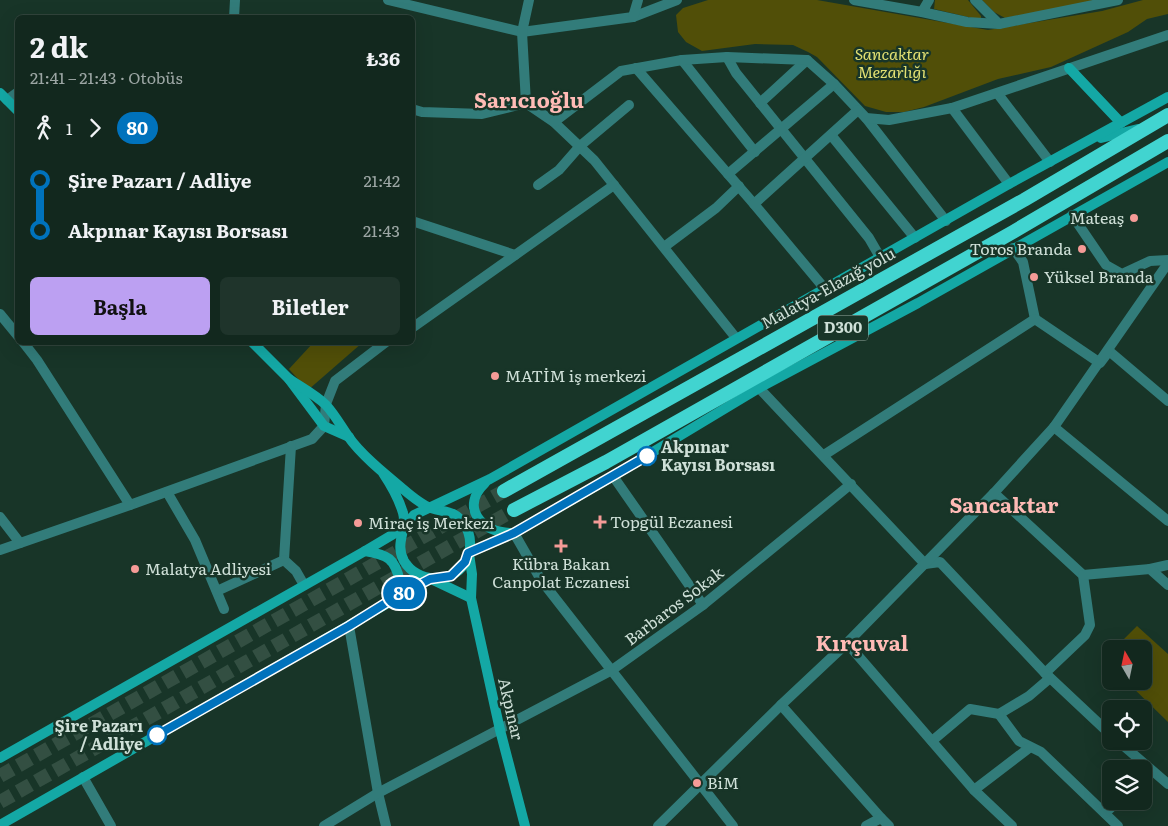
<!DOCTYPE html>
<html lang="tr">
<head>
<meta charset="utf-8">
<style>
	body { margin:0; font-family:Literata,serif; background:#1f342b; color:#f1f3f6; height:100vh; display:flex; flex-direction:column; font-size:19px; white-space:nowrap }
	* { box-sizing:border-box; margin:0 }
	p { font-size:16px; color:#9ca6a4 }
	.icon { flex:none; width:28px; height:28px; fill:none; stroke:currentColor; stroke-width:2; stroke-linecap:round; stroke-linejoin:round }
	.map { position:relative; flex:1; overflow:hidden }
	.details { position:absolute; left:15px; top:15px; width:400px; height:330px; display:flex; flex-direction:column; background:#12281e; border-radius:8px; box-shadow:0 5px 20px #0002,0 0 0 1px #31443c }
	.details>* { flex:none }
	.badge { padding:0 10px; border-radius:16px; font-size:18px; line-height:32px }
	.needle { width:32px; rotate:351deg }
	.fabs { position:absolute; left:1102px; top:640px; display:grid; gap:10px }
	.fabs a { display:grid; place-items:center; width:50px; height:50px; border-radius:8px; background:#12281e; box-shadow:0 5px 20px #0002,0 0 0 1px #31443c; font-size:25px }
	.map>.badge { position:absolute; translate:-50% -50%; box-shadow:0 0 0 2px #fff }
	.legs { display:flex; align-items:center; gap:8px; height:55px; padding:0 15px; font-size:16px }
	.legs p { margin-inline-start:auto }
	.head { display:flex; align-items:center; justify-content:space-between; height:85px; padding:0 15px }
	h1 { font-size:28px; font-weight:700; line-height:38px }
	.action { display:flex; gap:10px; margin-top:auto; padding:10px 15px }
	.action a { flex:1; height:58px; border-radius:8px; background:#bca0f2; color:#111; font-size:20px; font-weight:700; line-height:58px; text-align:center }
	.action a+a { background:#1f342b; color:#f1f3f6 }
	ul { padding:0 15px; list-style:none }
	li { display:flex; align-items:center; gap:18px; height:50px; font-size:19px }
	li i { display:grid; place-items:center; width:8px; height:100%; margin:0 6px; background:currentColor }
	li i::after { content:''; width:12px; height:12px; margin:-6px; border:4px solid; border-radius:50%; background:#12281e }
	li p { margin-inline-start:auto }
	li:first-child i { background:linear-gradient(#0000 50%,currentColor 0) }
	li:last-child i { background:linear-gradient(currentColor 50%,#0000 0) }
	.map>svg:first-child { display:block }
	.green { fill:#514f08 }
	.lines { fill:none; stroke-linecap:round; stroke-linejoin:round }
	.trunk-tunnel { stroke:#334f42; stroke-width:14; stroke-dasharray:14 7; stroke-linecap:butt }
	.minor { stroke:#327c7a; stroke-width:10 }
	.tertiary { stroke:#327c7a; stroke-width:10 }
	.secondary { stroke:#14a8a5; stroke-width:10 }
	.trunk { stroke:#41d4d0; stroke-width:14 }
	.line-1-casing { stroke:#fff; stroke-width:11 }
	.line-1 { stroke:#0072bc; stroke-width:8 }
	.poi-dot { fill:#f59b97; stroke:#183528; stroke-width:2 }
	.stop-1-dot { fill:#fff; stroke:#0072bc; stroke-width:2.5 }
	.labels { text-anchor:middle; stroke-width:5; stroke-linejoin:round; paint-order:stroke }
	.shield { fill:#183528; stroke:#98ada3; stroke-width:1 }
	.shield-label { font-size:15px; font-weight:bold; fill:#cfe0d8 }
	.park-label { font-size:16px; font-style:italic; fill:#e2e072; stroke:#183528 }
	.poi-label { font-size:16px; fill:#cfe0d8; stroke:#183528; text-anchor:start }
	.street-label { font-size:16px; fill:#cfe0d8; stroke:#183528 }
	.stop-label { font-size:16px; font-weight:bold; fill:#cfe0d8; stroke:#183528; text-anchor:start }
	.district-label { font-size:21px; font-weight:bold; fill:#ffbbb6; stroke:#183528 }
</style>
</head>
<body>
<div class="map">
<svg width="1168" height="826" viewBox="0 0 1168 826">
	<rect width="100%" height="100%" fill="#183528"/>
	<!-- green -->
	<g class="green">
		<path d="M708 0H817L988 30 1102 11 1143 0H1168V14L1147 19 1128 32 1051 67 998 79 924 107 904 112H886L865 106 817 57 808 52 793 45 755 44 702 51 686 42 678 32 676 15 683 8Z"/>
		<path d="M935 0H968L981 16V20L934 9Z"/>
		<path d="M982 0H1101L1005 18 994 12Z"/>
		<path d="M313 343H362L308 390 289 369Z"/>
		<path d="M1137 626 1168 654V722L1126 681H1144V649H1114Z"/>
	</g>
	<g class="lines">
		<!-- trunk-tunnel -->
		<g class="trunk-tunnel">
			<path d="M0 776 504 491"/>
			<path d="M0 802 514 510"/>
		</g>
		<!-- minor -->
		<g class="minor">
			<path d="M388 0 522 32 633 17 677 0"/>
			<path d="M529 0 522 32 526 103 554 122 594 160 736 338"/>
			<path d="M854 0 922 12"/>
			<path d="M929 0 922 12 967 22 999 24"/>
			<path d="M633 17 638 0"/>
			<path d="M727 57 736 73 869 238 880 257"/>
			<path d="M682 60 755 152"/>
			<path d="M636 68 754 204"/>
			<path d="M998 94 1050 162"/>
			<path d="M7 100 18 92"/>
			<path d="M760 103 807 60"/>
			<path d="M952 108 1009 184"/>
			<path d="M412 109 422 112 482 114 526 103"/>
			<path d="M866 118 946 221"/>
			<path d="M554 122 621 71 682 60 727 57 807 60 834 84 866 118 889 120 952 108 1168 35"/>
			<path d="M831 135 915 238"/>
			<path d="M728 174 834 84"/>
			<path d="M538 185 559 170 580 146 629 105"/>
			<path d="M1072 215 1106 265 1122 274 1150 261 1168 260"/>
			<path d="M412 221 515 255"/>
			<path d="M664 247 716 208 739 186"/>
			<path d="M1013 248 1023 262 1035 319"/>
			<path d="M825 289 754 204 858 110"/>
			<path d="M0 314 18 336"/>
			<path d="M412 328 614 185"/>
			<path d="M23 342 37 360 130 505 312 439 324 426 326 404 335 381 386 342"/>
			<path d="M759 388 925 564"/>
			<path d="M1054 427 1168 521"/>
			<path d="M291 446 284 560 296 571 304 585"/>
			<path d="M824 455 1035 319 1100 363 1109 351 1168 401"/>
			<path d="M613 476 703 605"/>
			<path d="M167 492 195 540 224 609"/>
			<path d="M994 493 1083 575 1090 625 1085 635 1045 673"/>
			<path d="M0 517 20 543"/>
			<path d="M514 533 541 580 733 826"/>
			<path d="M0 550 130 505"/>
			<path d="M925 564 940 562 1045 673 1111 735"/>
			<path d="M1150 569 1168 565"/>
			<path d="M1083 575 1150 569 1168 585"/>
			<path d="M217 591 284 560"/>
			<path d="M349 626 378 793 386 826"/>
			<path d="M847 643 974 790 1012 826"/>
			<path d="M1050 678 1029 696 999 714 1019 741 1041 752 1118 826"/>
			<path d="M781 705 881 818"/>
			<path d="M932 741 970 709 999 714"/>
			<path d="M1118 741 1168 784"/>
			<path d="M83 777 111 826"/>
			<path d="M974 790 1029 748"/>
			<path d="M1105 813 1118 801"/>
			<path d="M324 826 378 793 612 670 703 605 851 484"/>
			<path d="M658 826 781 705 847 643 994 493 1054 427 1168 263"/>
			<path d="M866 826 881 818 889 826"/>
		</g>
		<!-- tertiary -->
		<g class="tertiary">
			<path d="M975 0 999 24 1118 0"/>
			<path d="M234 18 235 0"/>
		</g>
		<!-- secondary -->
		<g class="secondary">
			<path d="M1069 68 1121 123"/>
			<path d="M0 93 18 111"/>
			<path d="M1101 138 1138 129"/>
			<path d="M252 342 289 379 324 426 349 437"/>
			<path d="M289 379C301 387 316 395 326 405 335 415 341 426 348 436 360 454 386 475 403 489 410 495 422 505 431 508 445 513 453 509 464 524 472 535 472 551 465 563 451 585 417 583 404 561 394 543 408 529 403 513 399 499 391 485 383 473"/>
			<path d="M485 483C460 507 481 533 511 533"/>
			<path d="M365 551C388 555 395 558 400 582L394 598"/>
			<path d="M468 553 514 533 613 476 759 388 918 303 1168 162"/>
			<path d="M469 554 472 574 471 598 500 730 525 826"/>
			<path d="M431 579 471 598"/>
			<path d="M0 758 365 551 402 529 414 515 490 479 1009 184 1168 97"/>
			<path d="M0 825 430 579"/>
		</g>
		<!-- trunk -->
		<g class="trunk">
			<path d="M504 491 1024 200 1168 115"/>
			<path d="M514 510 606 462 1013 232 1168 141"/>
		</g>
	</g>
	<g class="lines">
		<defs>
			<path id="line-1" d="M157 735 349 626 394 598 430 579 451 576 465 562 468 553 514 533 647 456"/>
		</defs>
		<!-- line-1 casing -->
		<use href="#line-1" class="line-1-casing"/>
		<!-- line-1 -->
		<use href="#line-1" class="line-1"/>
	</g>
	<!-- markers -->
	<g class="poi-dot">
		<circle cx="1134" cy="218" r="5"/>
		<circle cx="1082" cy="249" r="5"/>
		<circle cx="1034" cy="277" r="5"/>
		<circle cx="495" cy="376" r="5"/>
		<path d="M597.5 514.5h5v5h5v5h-5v5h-5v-5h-5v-5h5z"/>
		<circle cx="358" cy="523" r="5"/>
		<path d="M558.5 538.5h5v5h5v5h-5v5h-5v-5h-5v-5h5z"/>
		<circle cx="135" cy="569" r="5"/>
		<circle cx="697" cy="783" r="5"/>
	</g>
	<g class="stop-1-dot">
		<circle cx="647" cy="456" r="9"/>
		<circle cx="157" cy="735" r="9"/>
	</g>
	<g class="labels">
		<!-- shield labels -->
		<rect class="shield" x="818" y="315.5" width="50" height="25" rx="4"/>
		<g class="shield-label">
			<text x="843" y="333">D300</text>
		</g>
		<!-- park labels -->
		<g class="park-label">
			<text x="892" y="60">Sancaktar<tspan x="892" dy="18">Mezarlığı</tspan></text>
		</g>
		<!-- poi labels -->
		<g class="poi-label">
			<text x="1124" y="224" text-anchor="end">Mateaş</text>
			<text x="1072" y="255" text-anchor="end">Toros Branda</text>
			<text x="1044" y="283">Yüksel Branda</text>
			<text x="505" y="382">MATİM iş merkezi</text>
			<text x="610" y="528">Topgül Eczanesi</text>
			<text x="368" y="529">Miraç iş Merkezi</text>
			<text x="561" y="570" text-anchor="middle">Kübra Bakan<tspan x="561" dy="18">Canpolat Eczanesi</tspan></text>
			<text x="145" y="575">Malatya Adliyesi</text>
			<text x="707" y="789">BiM</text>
		</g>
		<!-- street labels -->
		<g class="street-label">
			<text transform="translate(828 288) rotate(-29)" y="6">Malatya-Elazığ yolu</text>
			<text transform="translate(674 606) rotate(-37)" y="6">Barbaros Sokak</text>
			<text transform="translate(511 709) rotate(77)" y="6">Akpınar</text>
		</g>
		<!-- stop labels -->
		<g class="stop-label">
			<text x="661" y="453">Akpınar<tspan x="661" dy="18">Kayısı Borsası</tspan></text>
			<text x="143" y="732" text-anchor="end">Şire Pazarı<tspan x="143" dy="18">/ Adliye</tspan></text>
		</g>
		<!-- district labels -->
		<g class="district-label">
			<text x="529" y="108">Sarıcıoğlu</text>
			<text x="1004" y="513">Sancaktar</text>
			<text x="862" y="651">Kırçuval</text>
		</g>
	</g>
</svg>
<div class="fabs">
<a><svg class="needle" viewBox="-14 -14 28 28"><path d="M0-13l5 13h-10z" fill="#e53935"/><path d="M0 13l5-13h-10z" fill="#9ca6a4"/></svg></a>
<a><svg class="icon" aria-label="locate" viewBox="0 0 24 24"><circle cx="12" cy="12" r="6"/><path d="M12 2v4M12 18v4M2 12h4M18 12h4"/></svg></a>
<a><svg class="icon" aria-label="layers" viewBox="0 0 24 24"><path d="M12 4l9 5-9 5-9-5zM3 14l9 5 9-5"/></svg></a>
</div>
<b class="badge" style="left:404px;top:593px;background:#0072bc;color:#fff">80</b>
<section class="details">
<div class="head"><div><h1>2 dk</h1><p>21:41 – 21:43 · Otobüs</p></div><b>₺36</b></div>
<div class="legs"><svg class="icon" aria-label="walk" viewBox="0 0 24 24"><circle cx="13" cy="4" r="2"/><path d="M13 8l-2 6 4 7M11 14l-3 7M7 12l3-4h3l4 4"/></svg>1<svg class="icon" aria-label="forward" viewBox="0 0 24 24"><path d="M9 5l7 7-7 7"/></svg><b class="badge" style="background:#0072bc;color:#fff">80</b></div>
<ul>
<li><i style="color:#0072bc"></i><b>Şire Pazarı / Adliye</b><p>21:42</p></li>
<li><i style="color:#0072bc"></i><b>Akpınar Kayısı Borsası</b><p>21:43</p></li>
</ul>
<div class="action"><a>Başla</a><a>Biletler</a></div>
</section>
</div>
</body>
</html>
